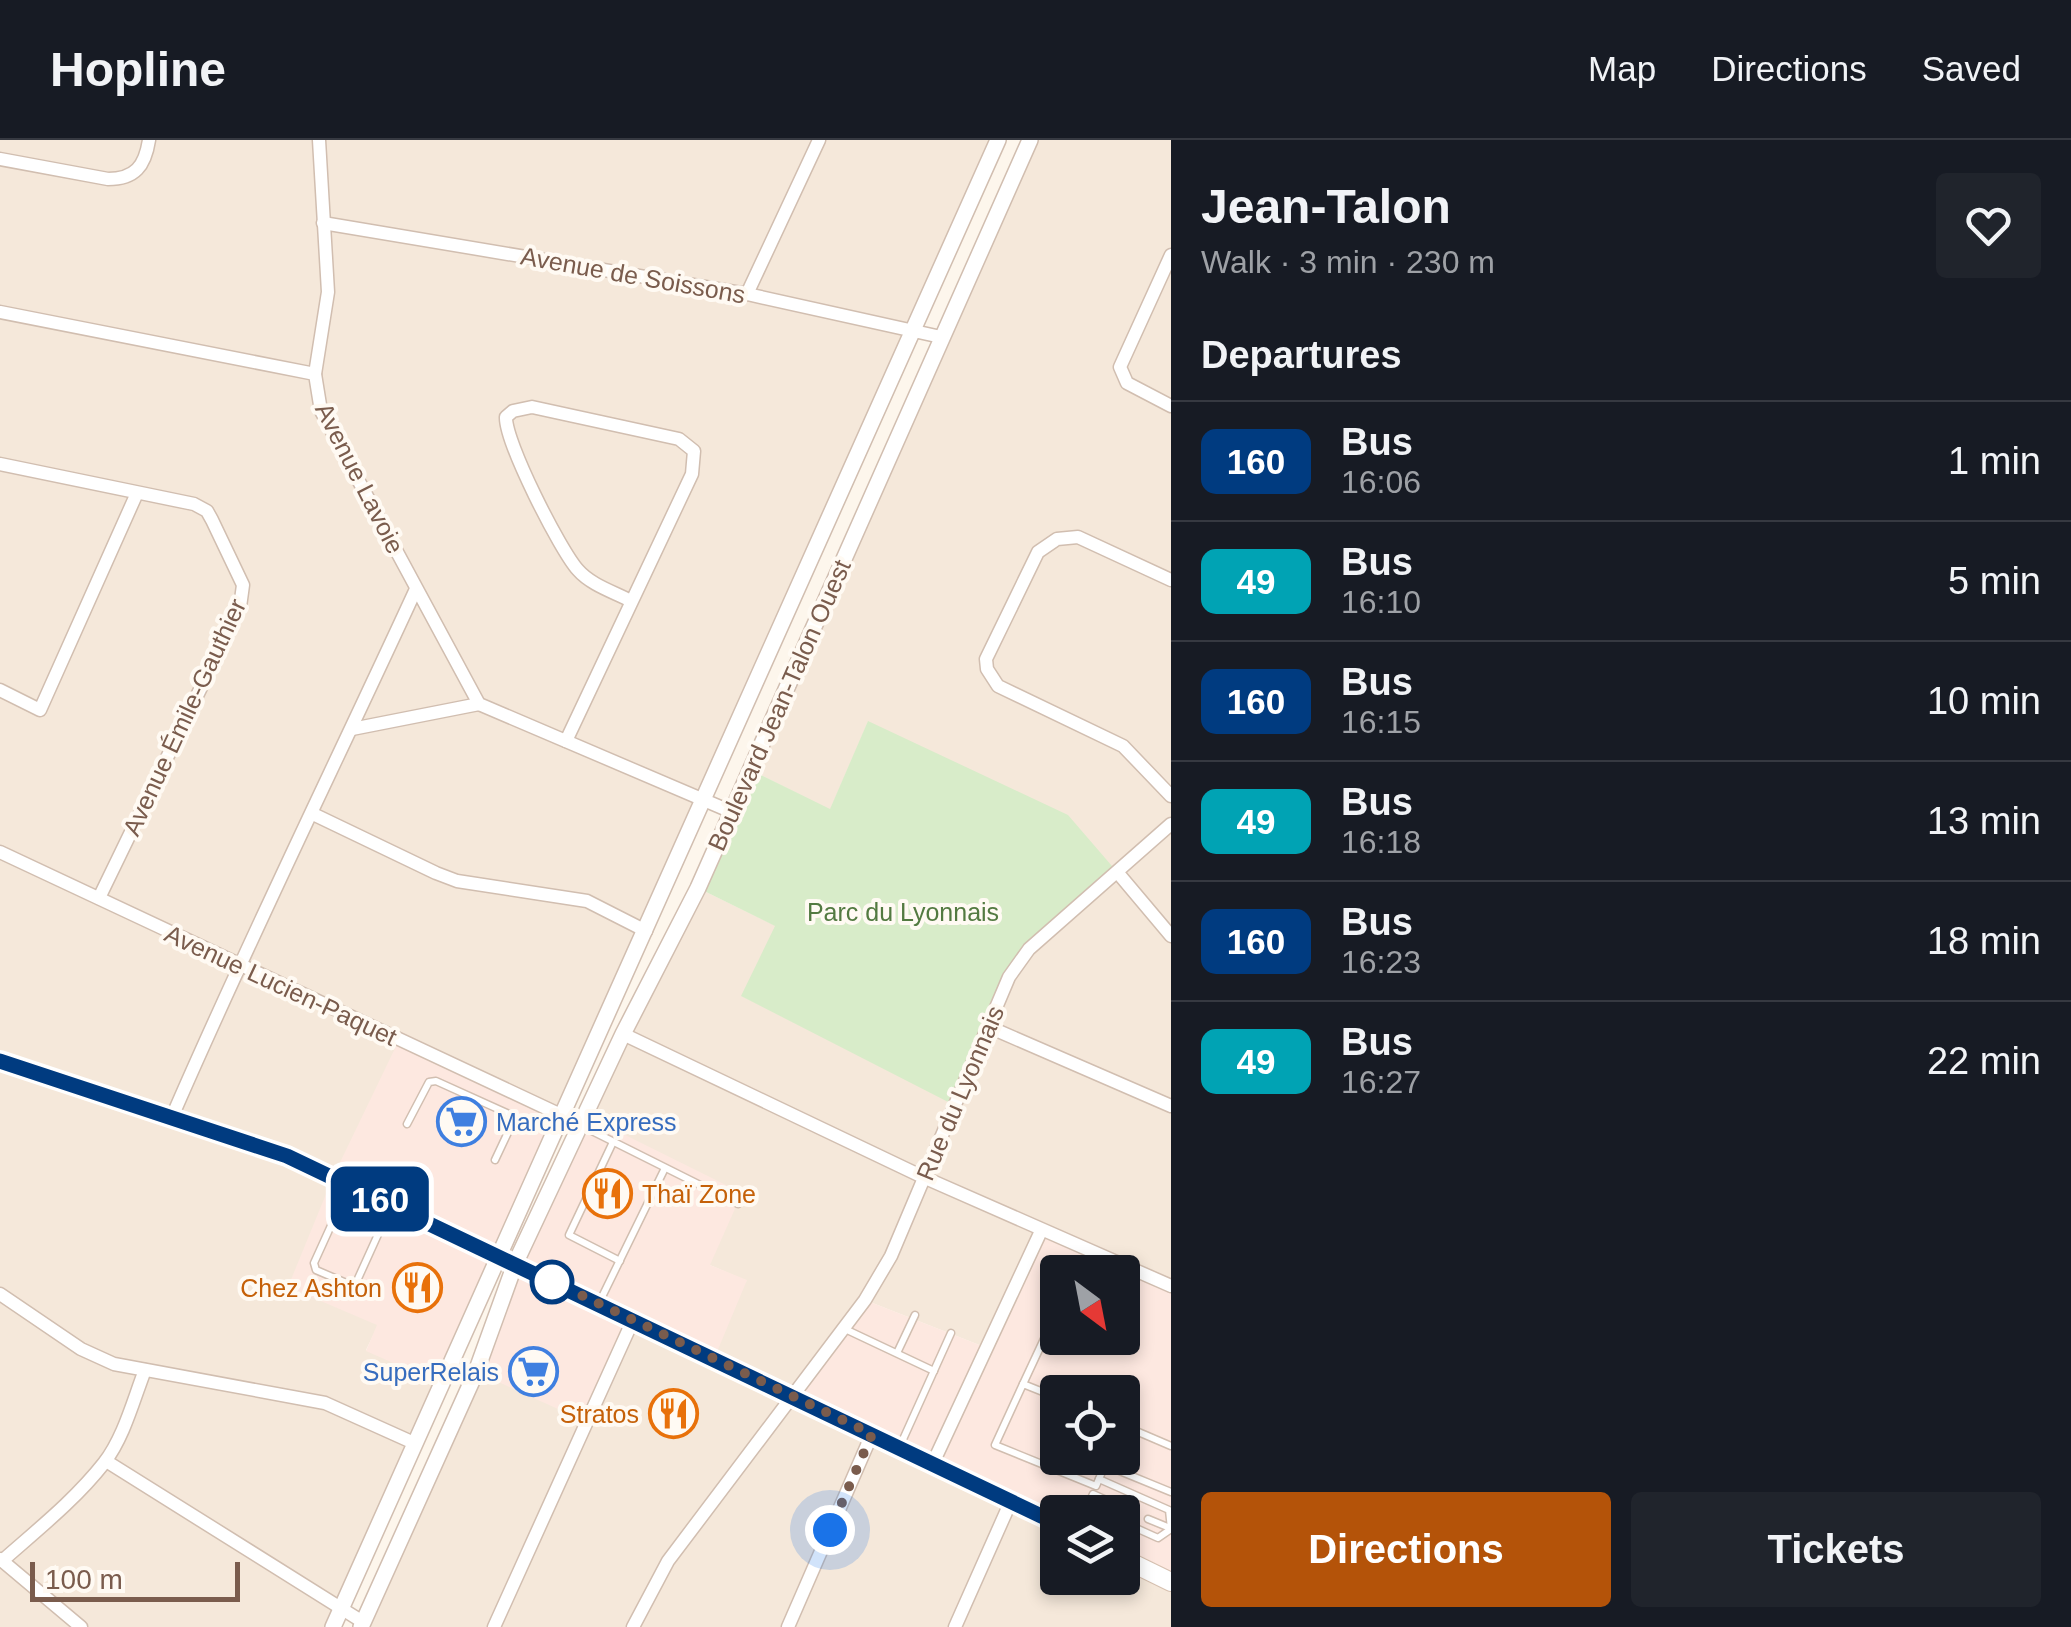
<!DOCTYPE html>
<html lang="en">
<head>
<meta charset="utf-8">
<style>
	body { margin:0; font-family:Helvetica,sans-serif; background:#20242c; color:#f1f3f6; height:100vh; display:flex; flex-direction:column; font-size:38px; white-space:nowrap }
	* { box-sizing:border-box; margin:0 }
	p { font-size:32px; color:#9ea1a6 }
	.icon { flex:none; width:55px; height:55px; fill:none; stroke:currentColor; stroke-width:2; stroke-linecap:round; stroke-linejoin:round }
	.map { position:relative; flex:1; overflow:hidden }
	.panel { display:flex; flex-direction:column; background:#171b24; width:900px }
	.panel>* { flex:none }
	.badge { padding:0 20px; border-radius:15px; font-size:35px; line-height:65px }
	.needle { width:65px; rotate:148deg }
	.controls { position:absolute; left:1040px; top:1115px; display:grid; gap:20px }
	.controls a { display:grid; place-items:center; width:100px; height:100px; border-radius:10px; background:#171b24; box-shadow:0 5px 15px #0003; font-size:50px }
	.scale { position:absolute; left:30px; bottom:25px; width:210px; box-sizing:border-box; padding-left:10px; border:5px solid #7a5c4d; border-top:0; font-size:28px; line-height:35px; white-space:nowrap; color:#7a5c4d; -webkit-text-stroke:8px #fffaf3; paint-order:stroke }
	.you { position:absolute; width:50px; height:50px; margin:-25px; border:8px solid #fff; border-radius:50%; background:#1a73e8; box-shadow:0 0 0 15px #1a73e833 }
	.map>.badge { position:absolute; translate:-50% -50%; box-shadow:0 0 0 5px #fff }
	h2 { padding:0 30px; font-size:38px; line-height:90px }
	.round { display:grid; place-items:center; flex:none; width:105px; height:105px; border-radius:10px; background:#20242c }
	.overview { display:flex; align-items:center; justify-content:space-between; height:170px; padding:0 30px }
	h1 { font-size:48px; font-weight:800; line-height:75px }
	.button { display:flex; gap:20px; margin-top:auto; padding:20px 30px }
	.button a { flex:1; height:115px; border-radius:10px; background:#b45309; color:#fff; font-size:40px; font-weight:800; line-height:115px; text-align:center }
	.button a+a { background:#20242c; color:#f1f3f6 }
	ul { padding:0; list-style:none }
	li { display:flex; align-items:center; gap:30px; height:120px; padding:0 30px; border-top:2px solid #363941 }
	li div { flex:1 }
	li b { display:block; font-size:38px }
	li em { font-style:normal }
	li .badge { min-width:110px; font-weight:700; text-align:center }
	header { display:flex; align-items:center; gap:60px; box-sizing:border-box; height:140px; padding:0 50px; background:#171b24; border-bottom:2px solid #363941 }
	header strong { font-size:48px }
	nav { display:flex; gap:55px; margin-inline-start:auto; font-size:35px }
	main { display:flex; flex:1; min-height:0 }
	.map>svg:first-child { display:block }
	.residential { fill:#f5e8da }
	.commercial { fill:#fde8e0; fill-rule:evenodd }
	.green { fill:#d8ecc9 }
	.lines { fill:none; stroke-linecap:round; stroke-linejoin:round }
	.service-casing { stroke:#d1beb0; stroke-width:9 }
	.minor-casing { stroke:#d1beb0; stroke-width:15 }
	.tertiary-casing { stroke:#d1beb0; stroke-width:18 }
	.secondary-casing { stroke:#d6c0b0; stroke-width:20 }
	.service { stroke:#fff; stroke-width:6 }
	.minor { stroke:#fff; stroke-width:12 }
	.tertiary { stroke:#fff; stroke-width:15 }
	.secondary { stroke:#fff; stroke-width:18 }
	.line-casing { stroke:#fff; stroke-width:22 }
	.line { stroke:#003b80; stroke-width:15 }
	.walk { stroke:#7a5c4d; stroke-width:10; stroke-dasharray:0 18 }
	.stop-dot { fill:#fff; stroke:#003b80; stroke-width:5 }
	.labels { text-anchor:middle; stroke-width:8; stroke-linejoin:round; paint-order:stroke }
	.street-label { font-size:25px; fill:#7a5c4d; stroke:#fffaf3 }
	.park-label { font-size:25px; fill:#537a41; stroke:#fffaf3 }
	.shop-label { font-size:25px; fill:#366cbe; stroke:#fffaf3; text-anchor:start }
	.food-label { font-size:25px; fill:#c56008; stroke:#fffaf3; text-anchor:end }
</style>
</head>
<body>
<header>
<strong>Hopline</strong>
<nav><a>Map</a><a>Directions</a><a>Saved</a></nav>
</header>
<main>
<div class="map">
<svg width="1171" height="1487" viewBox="0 0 1171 1487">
	<rect width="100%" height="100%" fill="#fdf6ec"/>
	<!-- residential -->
	<g class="residential">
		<path d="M0 0H998L563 976 378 1185 366 1210 441 1244 333 1487H0Z"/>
		<path d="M1030 0H1171V1146L1041 1091 987 1208 865 1160 1057 1384 1058 1438H1122L1123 1418 1171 1442V1487H361L476 1232 747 1141 710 1125 585 975 698 748 776 786 742 856 956 965 868 582 830 670 751 630Z"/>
	</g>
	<!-- commercial -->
	<g class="commercial">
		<path d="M399 900 563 976 441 1244 366 1211 377 1185 288 1147 333 1037Z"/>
		<path d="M585 975 742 1053 710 1125 747 1140 714 1219 633 1181 587 1282 476 1232Z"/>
		<path d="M1041 1091 1171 1146V1442L1123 1418 1122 1372H1058L1057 1384 792 1256 865 1160 987 1208ZM1058 1132H1122V1198H1058ZM1058 1252H1122V1318H1058Z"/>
	</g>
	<!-- green -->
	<path class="green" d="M868 581 1068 675 1118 733 1029 809 956 966 741 856 775 786 698 748 751 630 830 669Z"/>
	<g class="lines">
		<defs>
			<g id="service">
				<path d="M407 984 429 942 436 941 509 974 511 986 495 1020"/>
				<path d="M582 986 738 1064"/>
				<path d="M613 1002 569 1095 620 1121"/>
				<path d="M349 1046 314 1123 316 1130 351 1145 356 1143 390 1068"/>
				<path d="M600 1161 665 1028"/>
				<path d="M845 1189 934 1231"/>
				<path d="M897 1213 915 1175"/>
				<path d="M1023 1244 1058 1169"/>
				<path d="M1058 1258 1023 1244 995 1305 1096 1346 1108 1318"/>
				<path d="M1122 1285 1171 1306"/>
				<path d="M900 1306 951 1193"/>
				<path d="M1105 1325 1171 1352"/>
				<path d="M1099 1339 1169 1370 1171 1389 1158 1398 1127 1384 1121 1366"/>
				<path d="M1085 1372 1093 1354 1131 1371"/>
				<path d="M1148 1379 1170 1388"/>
			</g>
			<g id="minor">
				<path d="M0 19 108 39C135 39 145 26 149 0"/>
				<path d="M323 83 747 154 941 197"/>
				<path d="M1171 115 1120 227 1127 243 1171 266"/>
				<path d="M747 154 819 0"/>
				<path d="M0 172 315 234 321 271 479 564 732 672"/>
				<path d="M315 234 328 152 319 0"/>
				<path d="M0 324 194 364 207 371 212 380 243 445 240 467 99 758"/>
				<path d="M1171 440 1078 397 1057 399 1038 412 986 519 987 529 998 546 1123 606 1171 656"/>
				<path d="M0 550 40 570 137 353"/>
				<path d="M352 589 479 564"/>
				<path d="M566 601 692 334 694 311 679 299 532 267 513 271 506 277C505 302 560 410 578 430 591 445 614 452 631 461"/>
				<path d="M313 674 436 733 457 741 587 761 646 791"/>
				<path d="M0 712 563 976"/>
				<path d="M1118 733 1171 796"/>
				<path d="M989 887 1171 966"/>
				<path d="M623 894 923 1037 1171 1146"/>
				<path d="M172 977C249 799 335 625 416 449"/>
				<path d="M0 1154 81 1209 114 1224 325 1263 414 1303"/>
				<path d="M106 1321 363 1482"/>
				<path d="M933 1323 1041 1091"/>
				<path d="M0 1419 81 1487"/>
				<path d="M2 1421C37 1390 75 1360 104 1323 124 1297 133 1261 145 1230"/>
				<path d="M494 1487 633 1180"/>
				<path d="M633 1487 668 1421 865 1160 891 1116 1009 837 1029 809 1171 684"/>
				<path d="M788 1487 872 1294"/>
				<path d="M955 1487 1011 1361"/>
			</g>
			<g id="tertiary">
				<path d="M333 1487 998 0"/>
				<path d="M361 1487 476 1232 515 1124 623 894 698 748 1030 0"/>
			</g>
			<g id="secondary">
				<path d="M0 921 287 1016 1058 1384"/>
				<path d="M1122 1418 1171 1442"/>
			</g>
		</defs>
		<!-- service casing -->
		<use href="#service" class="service-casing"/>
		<!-- minor casing -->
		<use href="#minor" class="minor-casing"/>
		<!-- tertiary casing -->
		<use href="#tertiary" class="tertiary-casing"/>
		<!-- secondary casing -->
		<use href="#secondary" class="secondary-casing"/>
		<!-- service -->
		<use href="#service" class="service"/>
		<!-- minor -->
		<use href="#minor" class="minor"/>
		<!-- tertiary -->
		<use href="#tertiary" class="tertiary"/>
		<!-- secondary -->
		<use href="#secondary" class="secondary"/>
	</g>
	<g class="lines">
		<defs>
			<path id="line" d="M0 921 287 1016 1058 1384"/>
		</defs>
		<!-- line casing -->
		<use href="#line" class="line-casing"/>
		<!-- line -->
		<use href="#line" class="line"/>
		<!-- walk -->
		<path class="walk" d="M552 1142 543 1137 872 1294 830 1390"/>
	</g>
	<!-- icons -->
	<defs>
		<symbol id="supermarket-ring" viewBox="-11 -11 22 22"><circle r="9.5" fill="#fffaf3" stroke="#3f7fe0" stroke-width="1.5"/><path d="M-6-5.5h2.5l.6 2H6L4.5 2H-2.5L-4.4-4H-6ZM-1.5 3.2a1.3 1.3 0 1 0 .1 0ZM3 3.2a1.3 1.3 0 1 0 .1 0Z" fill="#3f7fe0"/></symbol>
		<symbol id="restaurant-ring" viewBox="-11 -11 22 22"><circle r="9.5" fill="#fffaf3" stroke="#e8710a" stroke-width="1.5"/><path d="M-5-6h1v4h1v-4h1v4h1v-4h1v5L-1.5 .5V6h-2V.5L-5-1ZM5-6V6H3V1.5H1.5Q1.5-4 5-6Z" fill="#e8710a"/></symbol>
	</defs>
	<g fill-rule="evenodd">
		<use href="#supermarket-ring" x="434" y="954" width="55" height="55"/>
		<use href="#restaurant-ring" x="580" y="1026" width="55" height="55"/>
		<use href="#restaurant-ring" x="390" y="1120" width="55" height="55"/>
		<use href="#supermarket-ring" x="506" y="1204" width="55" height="55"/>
		<use href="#restaurant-ring" x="646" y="1246" width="55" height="55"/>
	</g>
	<!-- markers -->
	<circle class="stop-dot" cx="552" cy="1142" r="20"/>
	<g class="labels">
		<!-- street labels -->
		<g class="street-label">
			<text transform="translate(633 135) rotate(10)" y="9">Avenue de Soissons</text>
			<text transform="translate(360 338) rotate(63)" y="9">Avenue Lavoie</text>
			<text transform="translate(779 565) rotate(-66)" y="9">Boulevard Jean-Talon Ouest</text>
			<text transform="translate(184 577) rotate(-65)" y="9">Avenue Émile-Gauthier</text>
			<text transform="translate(281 845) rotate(25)" y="9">Avenue Lucien-Paquet</text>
			<text transform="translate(960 953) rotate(-67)" y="9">Rue du Lyonnais</text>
		</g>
		<!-- park labels -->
		<g class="park-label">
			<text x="903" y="781">Parc du Lyonnais</text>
		</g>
		<!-- shop labels -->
		<g class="shop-label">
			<text x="496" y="991">Marché Express</text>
			<text x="499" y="1241" text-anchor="end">SuperRelais</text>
		</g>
		<!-- food labels -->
		<g class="food-label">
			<text x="642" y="1063" text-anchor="start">Thaï Zone</text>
			<text x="382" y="1157">Chez Ashton</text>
			<text x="639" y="1283">Stratos</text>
		</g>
	</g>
</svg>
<div class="controls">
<a><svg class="needle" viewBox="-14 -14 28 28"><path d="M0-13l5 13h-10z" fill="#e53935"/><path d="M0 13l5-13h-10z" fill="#9ea1a6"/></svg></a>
<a><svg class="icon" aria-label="locate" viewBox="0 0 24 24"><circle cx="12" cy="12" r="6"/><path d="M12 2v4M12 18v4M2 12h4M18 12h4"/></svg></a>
<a><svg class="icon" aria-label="layers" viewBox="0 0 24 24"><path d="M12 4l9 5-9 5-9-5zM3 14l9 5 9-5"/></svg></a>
</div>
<div class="scale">100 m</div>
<div class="you" style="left:830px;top:1390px"></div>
<b class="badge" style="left:380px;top:1059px;background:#003b80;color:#fff">160</b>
</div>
<section class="panel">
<div class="overview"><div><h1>Jean-Talon</h1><p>Walk · 3 min · 230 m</p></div><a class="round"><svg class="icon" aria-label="heart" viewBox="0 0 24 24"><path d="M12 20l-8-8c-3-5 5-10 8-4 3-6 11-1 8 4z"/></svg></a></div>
<h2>Departures</h2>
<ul>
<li><span class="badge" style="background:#003b80;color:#fff">160</span><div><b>Bus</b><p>16:06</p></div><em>1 min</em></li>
<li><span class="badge" style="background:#00a3b4;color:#fff">49</span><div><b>Bus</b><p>16:10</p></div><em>5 min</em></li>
<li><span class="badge" style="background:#003b80;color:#fff">160</span><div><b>Bus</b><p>16:15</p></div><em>10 min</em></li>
<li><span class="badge" style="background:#00a3b4;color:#fff">49</span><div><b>Bus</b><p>16:18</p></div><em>13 min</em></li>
<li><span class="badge" style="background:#003b80;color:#fff">160</span><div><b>Bus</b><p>16:23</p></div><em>18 min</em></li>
<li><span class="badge" style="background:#00a3b4;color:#fff">49</span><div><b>Bus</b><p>16:27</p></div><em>22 min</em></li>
</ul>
<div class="button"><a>Directions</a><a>Tickets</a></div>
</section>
</main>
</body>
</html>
